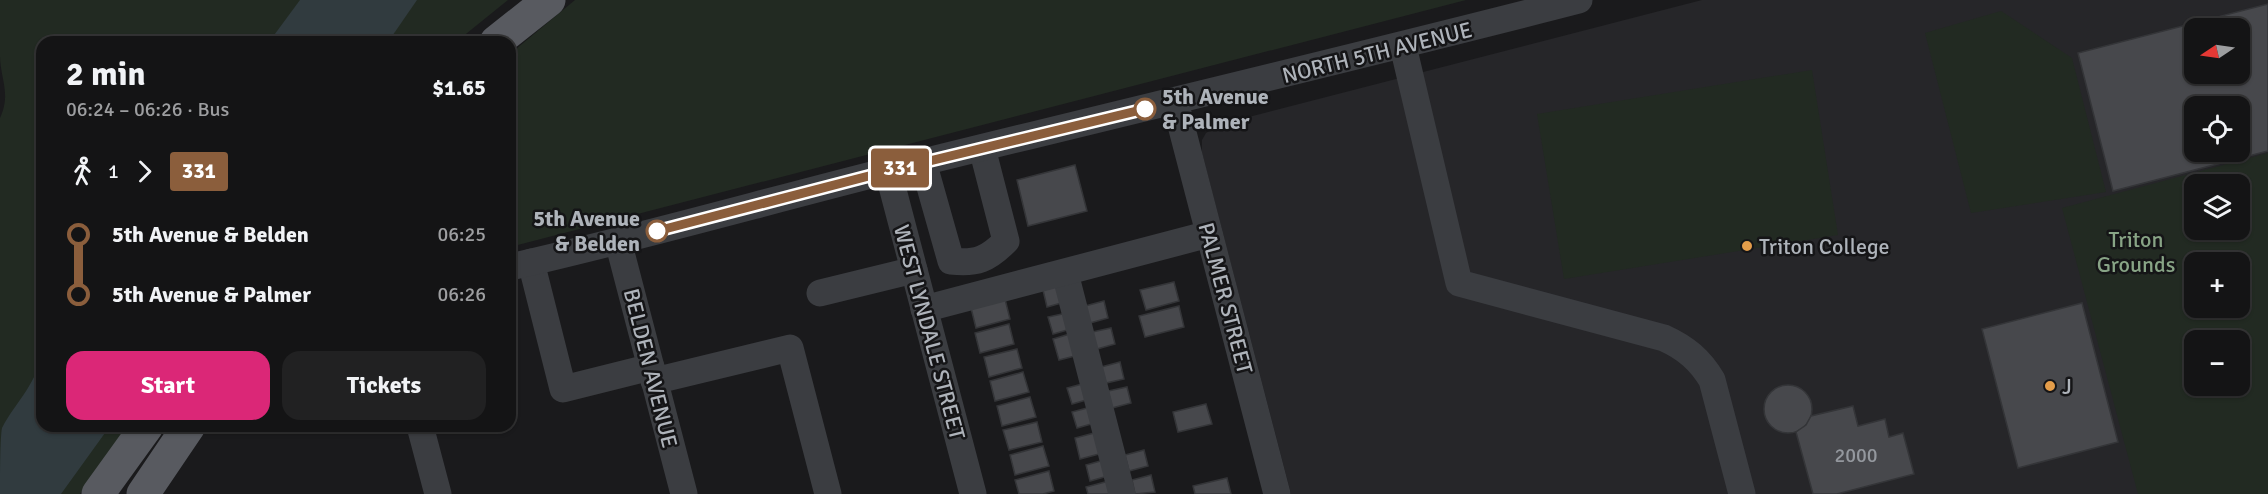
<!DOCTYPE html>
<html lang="en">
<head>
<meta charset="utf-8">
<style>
	body { margin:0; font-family:Signika,sans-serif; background:#212122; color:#f1f3f6; height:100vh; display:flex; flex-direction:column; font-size:22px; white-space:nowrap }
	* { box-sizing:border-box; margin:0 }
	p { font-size:20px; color:#9d9ea0 }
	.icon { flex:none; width:33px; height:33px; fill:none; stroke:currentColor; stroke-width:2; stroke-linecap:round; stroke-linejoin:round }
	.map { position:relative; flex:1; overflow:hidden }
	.side { position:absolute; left:36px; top:36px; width:480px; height:396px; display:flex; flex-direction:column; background:#141415; border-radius:18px; box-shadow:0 2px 4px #0004,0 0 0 2px #333334 }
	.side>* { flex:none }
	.badge { padding:0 12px; border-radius:4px; font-size:21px; line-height:39px }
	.needle { width:39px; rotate:257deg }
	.controls { position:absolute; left:2184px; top:18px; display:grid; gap:12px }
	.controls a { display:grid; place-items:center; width:66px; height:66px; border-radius:12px; background:#141415; box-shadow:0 2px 4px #0004,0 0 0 2px #333334; font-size:30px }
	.map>.badge { position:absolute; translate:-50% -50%; box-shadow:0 0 0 3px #fff }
	.legs { display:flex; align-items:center; gap:9px; height:66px; padding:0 30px; font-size:20px }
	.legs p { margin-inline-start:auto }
	.headline { display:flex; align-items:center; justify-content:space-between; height:102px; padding:0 30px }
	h1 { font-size:33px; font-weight:700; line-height:45px }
	.button { display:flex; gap:12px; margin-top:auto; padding:12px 30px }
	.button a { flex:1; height:69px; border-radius:18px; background:#db2777; color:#fff; font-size:24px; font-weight:700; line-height:69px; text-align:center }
	.button a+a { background:#212122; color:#f1f3f6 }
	ul { padding:0 30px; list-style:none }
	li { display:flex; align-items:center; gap:21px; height:60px; font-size:22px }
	li i { display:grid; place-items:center; width:9px; height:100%; margin:0 8px; background:currentColor }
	li i::after { content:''; width:15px; height:15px; margin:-8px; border:4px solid; border-radius:50%; background:#141415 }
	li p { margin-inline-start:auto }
	li:first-child i { background:linear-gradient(#0000 50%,currentColor 0) }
	li:last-child i { background:linear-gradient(currentColor 50%,#0000 0) }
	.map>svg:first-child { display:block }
	.built { fill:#262629; fill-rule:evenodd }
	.green { fill:#222a22; fill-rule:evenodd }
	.water { fill:#313b3f }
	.building { fill:#47484c; stroke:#343538; stroke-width:1.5; fill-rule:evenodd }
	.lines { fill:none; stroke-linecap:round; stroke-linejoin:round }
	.minor { stroke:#3b3d41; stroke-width:27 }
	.major { stroke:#585a60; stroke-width:33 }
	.line-1-casing { stroke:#fff; stroke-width:14 }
	.line-1 { stroke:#8b5e3c; stroke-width:9 }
	.stop-1-dot { fill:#fff; stroke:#8b5e3c; stroke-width:3 }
	.poi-dot { fill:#e49d4a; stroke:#151517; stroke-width:2 }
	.labels { text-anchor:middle; stroke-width:5; stroke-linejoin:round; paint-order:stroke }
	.number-label { font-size:20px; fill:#94989e }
	.street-label { font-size:22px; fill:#aeb3ba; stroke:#151517 }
	.stop-label { font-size:22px; font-weight:bold; fill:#aeb3ba; stroke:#151517; text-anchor:start }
	.park-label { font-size:22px; fill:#88a486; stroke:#151517 }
	.poi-label { font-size:22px; fill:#aeb3ba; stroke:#151517; text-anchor:start }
</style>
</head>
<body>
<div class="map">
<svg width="2268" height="494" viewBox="0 0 2268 494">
	<rect width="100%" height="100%" fill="#1a1a1c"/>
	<!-- built -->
	<path class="built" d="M1702 0H2268V494H1291L1202 153V140L1206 133 1222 124ZM2194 28H2240V74H2194ZM2194 106H2240V152H2194ZM2194 184H2240V230H2194ZM2194 262H2240V308H2194ZM2194 340H2240V386H2194Z"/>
	<!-- green -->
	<g class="green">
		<path d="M0 0H508L456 42H42V426H129L80 494H0V118C11 94 1 81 0 57 0 38 0 19 0 0Z"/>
		<path d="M575 0H1466L510 247V54Z"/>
		<path d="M2001 11 2072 58 2106 192 1971 213 1925 33Z"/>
		<path d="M1812 70 1838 235 1564 279 1537 114Z"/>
		<path d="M2268 153V494H2138L2062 208ZM2194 184H2240V230H2194ZM2194 262H2240V308H2194ZM2194 340H2240V386H2194Z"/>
	</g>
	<!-- water -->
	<g class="water">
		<path d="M300 0H417L388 42H269Z"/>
		<path d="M42 350V426H110L61 494H0C0 481 0 437 2 428 16 401 39 382 42 350Z"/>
	</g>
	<!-- building -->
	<g class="building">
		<path d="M2268 4V151L2113 191 2078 53ZM2194 28H2240V74H2194ZM2194 106H2240V152H2194Z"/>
		<path d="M1075 165 1087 211 1028 226 1017 180Z"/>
		<path d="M1174 282 1179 301 1146 310 1140 290Z"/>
		<path d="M1061 285 1065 302 1047 307 1043 290Z"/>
		<path d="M1005 299 1010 319 976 328 971 308Z"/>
		<path d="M1104 301 1108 318 1090 323 1085 306Z"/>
		<path d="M2082 303 2118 442 2018 468 1982 329Z"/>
		<path d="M1179 306 1184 327 1145 337 1139 316Z"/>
		<path d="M1067 313 1071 329 1053 334 1048 317Z"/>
		<path d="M1009 324 1014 344 980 353 975 333Z"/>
		<path d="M1111 328 1115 344 1097 349 1092 332Z"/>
		<path d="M1073 333 1079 355 1059 360 1053 339Z"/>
		<path d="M1017 349 1022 368 989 377 984 357Z"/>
		<path d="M1120 362 1124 379 1106 383 1101 367Z"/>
		<path d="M1023 372 1029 392 995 401 990 381Z"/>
		<path d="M1086 383 1090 399 1072 404 1067 388Z"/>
		<circle cx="1788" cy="409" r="24"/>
		<path d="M1127 387 1131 403 1112 408 1108 391Z"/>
		<path d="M1030 397 1036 417 1002 426 997 406Z"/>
		<path d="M1206 404 1212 424 1178 432 1173 412Z"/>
		<path d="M1853 406 1858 426 1885 419 1889 437 1903 433 1914 474 1837 494H1813L1796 432 1806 425 1811 416Z"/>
		<path d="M1091 407 1095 423 1077 428 1072 412Z"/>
		<path d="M1037 422 1042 442 1009 450 1003 430Z"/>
		<path d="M1098 432 1103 453 1080 459 1075 438Z"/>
		<path d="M1043 446 1049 466 1015 475 1010 455Z"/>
		<path d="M1144 450 1148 466 1129 471 1125 455Z"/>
		<path d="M1104 460 1108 476 1090 481 1086 465Z"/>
		<path d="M1049 471 1054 491 1043 494H1019L1015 480Z"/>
		<path d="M1151 475 1155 492 1135 494 1132 480Z"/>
		<path d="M1227 478 1231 494H1195L1193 486Z"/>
		<path d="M1109 481 1113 494H1088L1086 487Z"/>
	</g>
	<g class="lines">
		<!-- minor -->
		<g class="minor">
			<path d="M1403 46 1459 283 1664 338C1686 348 1700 360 1712 380L1742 494"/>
			<path d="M1175 102 1277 494"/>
			<path d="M923 162 951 261C977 264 988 259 1006 241L982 148"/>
			<path d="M888 171 973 494"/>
			<path d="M618 241 684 494"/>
			<path d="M531 262 563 389 651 367"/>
			<path d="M510 267C638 238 764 202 891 170 1120 113 1350 59 1579 0"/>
			<path d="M1065 273 1122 494"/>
			<path d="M820 293 914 270"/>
			<path d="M924 309 1209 234"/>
			<path d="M654 381 790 348 828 494"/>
			<path d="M420 426 438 494"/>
		</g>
		<!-- major -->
		<g class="major">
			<path d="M496 42 549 0"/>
			<path d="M98 494 147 426"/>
			<path d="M143 494 189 426"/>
		</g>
	</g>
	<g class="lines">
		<defs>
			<path id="line-1" d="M657 231 888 171 1145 109"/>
		</defs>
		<!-- line-1 casing -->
		<use href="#line-1" class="line-1-casing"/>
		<!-- line-1 -->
		<use href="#line-1" class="line-1"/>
	</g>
	<!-- markers -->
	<g class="stop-1-dot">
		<circle cx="1145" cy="109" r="10"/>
		<circle cx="657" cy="231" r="10"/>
	</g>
	<g class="poi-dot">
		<circle cx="1747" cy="246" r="6"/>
		<circle cx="2050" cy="386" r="6"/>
	</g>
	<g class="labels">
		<!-- number labels -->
		<g class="number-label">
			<text x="1856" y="462">2000</text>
		</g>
		<!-- street labels -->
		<g class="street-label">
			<text transform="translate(1377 52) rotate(-14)" y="8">NORTH 5TH AVENUE</text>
			<text transform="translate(1226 298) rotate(75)" y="8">PALMER STREET</text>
			<text transform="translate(930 332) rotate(75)" y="8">WEST LYNDALE STREET</text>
			<text transform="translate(651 368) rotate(76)" y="8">BELDEN AVENUE</text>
		</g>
		<!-- stop labels -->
		<g class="stop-label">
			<text x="1162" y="104">5th Avenue<tspan x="1162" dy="25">&amp; Palmer</tspan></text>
			<text x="640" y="226" text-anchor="end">5th Avenue<tspan x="640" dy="25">&amp; Belden</tspan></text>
		</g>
		<!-- park labels -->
		<g class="park-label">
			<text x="2136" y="247">Triton<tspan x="2136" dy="25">Grounds</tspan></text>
		</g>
		<!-- poi labels -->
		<g class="poi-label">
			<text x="1759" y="254">Triton College</text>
			<text x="2062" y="394">J</text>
		</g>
	</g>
</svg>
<div class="controls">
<a><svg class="needle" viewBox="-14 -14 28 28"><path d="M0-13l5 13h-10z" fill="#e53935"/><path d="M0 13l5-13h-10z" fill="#9d9ea0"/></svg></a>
<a><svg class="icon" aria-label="locate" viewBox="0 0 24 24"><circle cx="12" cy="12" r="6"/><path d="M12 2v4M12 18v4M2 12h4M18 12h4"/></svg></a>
<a><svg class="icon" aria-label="layers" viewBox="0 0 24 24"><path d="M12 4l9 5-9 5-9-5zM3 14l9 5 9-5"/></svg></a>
<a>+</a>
<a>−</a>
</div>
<b class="badge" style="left:900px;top:168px;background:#8b5e3c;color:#fff">331</b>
<section class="side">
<div class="headline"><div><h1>2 min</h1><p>06:24 – 06:26 · Bus</p></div><b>$1.65</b></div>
<div class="legs"><svg class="icon" aria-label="walk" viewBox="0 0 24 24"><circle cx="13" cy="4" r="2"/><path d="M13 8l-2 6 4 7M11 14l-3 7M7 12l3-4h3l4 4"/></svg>1<svg class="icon" aria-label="forward" viewBox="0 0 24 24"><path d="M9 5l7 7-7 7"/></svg><b class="badge" style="background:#8b5e3c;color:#fff">331</b></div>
<ul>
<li><i style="color:#8b5e3c"></i><b>5th Avenue &amp; Belden</b><p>06:25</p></li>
<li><i style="color:#8b5e3c"></i><b>5th Avenue &amp; Palmer</b><p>06:26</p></li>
</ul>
<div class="button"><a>Start</a><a>Tickets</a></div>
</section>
</div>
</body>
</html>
